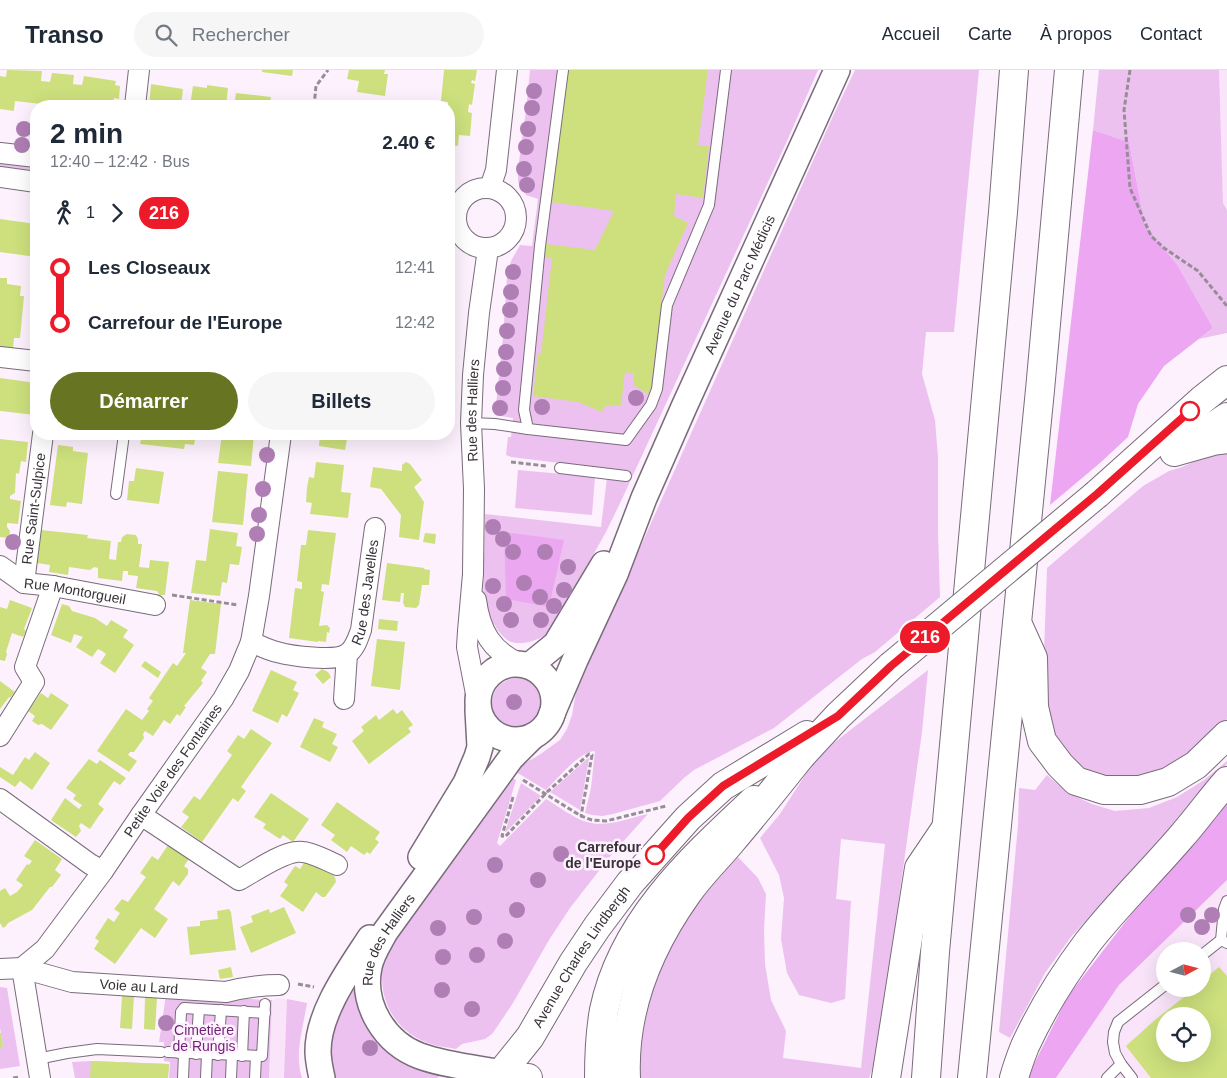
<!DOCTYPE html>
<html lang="fr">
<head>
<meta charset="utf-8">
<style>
	body { margin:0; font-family:Arial,sans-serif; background:#f6f6f7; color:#1f2937; height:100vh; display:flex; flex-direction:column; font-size:19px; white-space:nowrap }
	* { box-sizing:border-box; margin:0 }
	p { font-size:16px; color:#747a83 }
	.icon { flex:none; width:28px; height:28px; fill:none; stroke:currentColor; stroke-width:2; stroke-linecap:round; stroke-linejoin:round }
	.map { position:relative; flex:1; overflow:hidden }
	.details { position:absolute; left:30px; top:30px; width:425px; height:340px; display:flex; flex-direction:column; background:#fff; border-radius:20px; box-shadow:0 5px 20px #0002 }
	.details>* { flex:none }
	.badge { padding:0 10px; border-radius:16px; font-size:18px; line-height:32px }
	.needle { width:32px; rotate:83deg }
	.tools { position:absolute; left:1156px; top:872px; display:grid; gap:10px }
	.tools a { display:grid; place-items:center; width:55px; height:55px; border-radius:50%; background:#fff; box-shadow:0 5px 20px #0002; font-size:25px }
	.map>.badge { position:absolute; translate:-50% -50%; box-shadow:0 0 0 2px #fff }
	.legs { display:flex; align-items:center; gap:8px; height:55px; padding:0 20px; font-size:16px }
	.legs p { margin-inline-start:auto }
	.headline { display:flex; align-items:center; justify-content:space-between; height:85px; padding:0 20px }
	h1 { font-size:28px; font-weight:600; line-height:38px }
	.action { display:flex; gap:10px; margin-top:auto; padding:10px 20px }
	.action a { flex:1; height:58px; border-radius:30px; background:#677421; color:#fff; font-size:20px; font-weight:600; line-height:58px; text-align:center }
	.action a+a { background:#f6f6f7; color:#1f2937 }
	ul { padding:0 20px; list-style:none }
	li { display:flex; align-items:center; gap:18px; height:55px; font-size:19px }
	li i { display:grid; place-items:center; width:8px; height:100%; margin:0 6px; background:currentColor }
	li i::after { content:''; width:12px; height:12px; margin:-6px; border:4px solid; border-radius:50%; background:#fff }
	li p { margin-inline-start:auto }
	li:first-child i { background:linear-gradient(#0000 50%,currentColor 0) }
	li:last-child i { background:linear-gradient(currentColor 50%,#0000 0) }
	header { display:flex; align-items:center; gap:30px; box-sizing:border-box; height:70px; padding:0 25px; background:#fff; border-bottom:1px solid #e0e1e3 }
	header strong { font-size:24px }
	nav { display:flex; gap:28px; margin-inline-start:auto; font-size:18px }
	.search { width:350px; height:45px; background:#f6f6f7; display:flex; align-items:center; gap:12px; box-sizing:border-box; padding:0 18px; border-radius:28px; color:#747a83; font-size:19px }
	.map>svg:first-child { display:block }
	.built { fill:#f9e4fa; fill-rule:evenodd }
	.green { fill:#ecc1ef }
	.forest { fill:#eda7f2 }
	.water { fill:#eca7f1 }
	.building { fill:#cde07d; fill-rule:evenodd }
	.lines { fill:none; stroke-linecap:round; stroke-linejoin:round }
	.service-casing { stroke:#796c7a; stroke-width:12 }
	.minor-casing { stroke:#796c7a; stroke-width:22 }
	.tertiary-casing { stroke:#796c7a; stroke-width:28 }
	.secondary-casing { stroke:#796c7a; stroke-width:30 }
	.trunk-casing { stroke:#796c7a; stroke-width:30 }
	.path { stroke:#968d96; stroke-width:3; stroke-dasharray:5 2.5; stroke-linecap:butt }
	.service { stroke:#fff; stroke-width:10 }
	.minor { stroke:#fff; stroke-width:20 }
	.tertiary { stroke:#fff; stroke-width:25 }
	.secondary { stroke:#fff; stroke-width:28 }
	.trunk { stroke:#fff; stroke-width:28 }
	.secondary-bridge-casing { stroke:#796c7a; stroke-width:30; stroke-linecap:butt }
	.secondary-bridge { stroke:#fff; stroke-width:28 }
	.tree { fill:#af7eb4 }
	.line-1-casing { stroke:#fff; stroke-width:11 }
	.line-1 { stroke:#ed1b2a; stroke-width:8 }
	.stop-1-dot { fill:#fff; stroke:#ed1b2a; stroke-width:2.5 }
	.labels { text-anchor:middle; stroke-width:5; stroke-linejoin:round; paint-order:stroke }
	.street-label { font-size:14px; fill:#383238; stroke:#fdf1fe }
	.stop-label { font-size:14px; font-weight:bold; fill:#383238; stroke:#fdf1fe; text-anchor:end }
	.park-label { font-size:14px; fill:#701f77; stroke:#fdf1fe }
</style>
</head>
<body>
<header>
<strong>Transo</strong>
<div class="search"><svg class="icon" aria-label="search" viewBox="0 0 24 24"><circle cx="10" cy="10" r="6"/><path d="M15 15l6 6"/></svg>Rechercher</div>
<nav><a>Accueil</a><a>Carte</a><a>À propos</a><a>Contact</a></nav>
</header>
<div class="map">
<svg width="1227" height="1008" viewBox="0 0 1227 1008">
	<rect width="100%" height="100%" fill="#fdf1fe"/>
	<!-- built -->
	<g class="built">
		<path d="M1219 0H1227V140L1223 133Z"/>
		<path d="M1227 810V1008H1057L1119 915ZM1165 881H1202V919H1165ZM1165 946H1202V984H1165Z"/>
		<path d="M278 928 307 933 299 980 300 1004 302 1008H269L272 930Z"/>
	</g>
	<!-- green -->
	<g class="green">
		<path d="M530 0H818L787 71 622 429 606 462 552 558C548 562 545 566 540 568 530 573 514 576 506 569 501 565 497 559 494 554L489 556 483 537 485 444 601 457 608 399 511 387 506 385 508 367H511L513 348 495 345 503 267 507 207 511 191 520 175 532 176 538 129 526 125 518 112V99L526 40Z"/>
		<path d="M855 0H979L954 262H926L922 304 935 350 938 387V462L940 527 875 582 862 589 774 658 694 700 684 708 660 731 613 744 602 746 592 745 585 743 591 718 595 681C580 681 557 709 546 720L516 702 520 696 539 685 560 670 567 659 572 645 576 622 584 601 626 509 833 46Z"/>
		<path d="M1099 0H1219L1223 133 1227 140V263L1199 269 1213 258 1178 196 1145 155 1129 72 1093 60Z"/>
		<path d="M0 92 36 96V106L0 102Z"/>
		<path d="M1227 381V649L1210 669 1168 700 1113 712 1077 697 1055 666 1047 634 1044 583 1047 498 1143 416 1169 401 1182 397 1198 390Z"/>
		<path d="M518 400 595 407 592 445 515 438Z"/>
		<path d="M928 600 922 662 885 929 874 994 869 1008H640V978L651 920 670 878 701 828 738 787 758 808 766 824 764 860 765 894 771 930 786 961 783 988 861 998 885 774 841 769 836 829 851 831 845 929 831 933 799 925 787 903 781 869 784 828 779 805 760 768 780 744 818 685Z"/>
		<circle cx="517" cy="633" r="25"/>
		<path d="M588 688 589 689 580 740 550 722Z"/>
		<path d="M1227 691V694L1071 867 1045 903 1010 968 999 962 1018 755 1019 718 1035 720 1047 705 1068 723 1092 734 1115 741 1149 738 1177 727 1204 710Z"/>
		<path d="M511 707 516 710 497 773 500 776 546 729C558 736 573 748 587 752 607 758 629 748 648 744L612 784 570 838 549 870 513 933 497 957 492 964 485 969 462 974 456 979C446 977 433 976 423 971 390 957 374 919 386 885 389 877 396 870 401 863 413 845 425 827 438 810 462 775 487 741 511 707Z"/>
		<path d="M521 713 541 726 506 762H505Z"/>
		<path d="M0 917 7 918 20 996 0 999V977L3 976 0 958Z"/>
		<path d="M354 919 357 920 441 1003 438 1008H334C327 973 334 948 354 919Z"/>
		<path d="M166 925 272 930 269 1008H169L170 992 164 991V972H159Z"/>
		<path d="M287 929 307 933C303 957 294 985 302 1008H284Z"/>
		<path d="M91 991 169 994 168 1008H75L72 992Z"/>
	</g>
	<!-- forest -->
	<g class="forest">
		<path d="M1093 60 1129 72 1145 155 1178 196 1213 258 1164 296 1138 334 1128 367 1100 393 1050 435Z"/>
		<path d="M1227 732V810L1119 915 1056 1008H1027L1068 926 1140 833 1217 747Z"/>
	</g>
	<!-- water -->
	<path class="water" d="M504 462 564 470 549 537 506 529Z"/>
	<!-- building -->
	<g class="building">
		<path d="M7 0 42 1 41 11 50 12 52 3 74 5 73 14 82 15 84 6 116 11 115 15 120 16 119 29 114 28 113 33 104 32 103 36H58L15 31 14 41 0 39V6L6 7Z"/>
		<path d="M262 0H293L292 6 262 2Z"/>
		<path d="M349 0H385L384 4H388L385 26 357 22 359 11 347 9Z"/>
		<path d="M444 0H477L475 11 472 10 471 13 475 14 472 35 469 34 468 42 472 43 470 66 459 65 458 76 449 75 448 32 441 31Z"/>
		<path d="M567 0H708L698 75 709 76 703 128 676 124 674 146 688 153 665 205 650 325 633 315 634 304 625 302 621 336 606 335 602 342 578 332 533 326 538 284H541L552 188 544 187 546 174 595 180 614 141 551 132Z"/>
		<path d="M151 14 183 19 181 36H149Z"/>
		<path d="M207 15 228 18 226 36H190L193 16 207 18Z"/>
		<path d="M236 23 271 27 270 36H234Z"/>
		<path d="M279 30 310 33V36H278Z"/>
		<path d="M0 149 36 154V187L0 182Z"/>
		<path d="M0 208H7V214L21 216 20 226H24L20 268H14L13 279 0 278Z"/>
		<path d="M0 308 36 313V345L0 341Z"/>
		<path d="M130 364H196L194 375 185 374 184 379 140 374 141 369 129 368Z"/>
		<path d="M222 364H254L251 396 218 393Z"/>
		<path d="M320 364H348L345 380 319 376Z"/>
		<path d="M0 369 28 372 26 392 21 391 19 404 16 403 15 423 10 426V429L21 431 18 454 7 453V457L10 461 9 468 0 467Z"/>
		<path d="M58 375 73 377V381L88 383 82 434 67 432 66 437 50 435Z"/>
		<path d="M316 392 344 395 341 422 351 423 348 448 310 444 312 433 306 432 307 418 309 407 314 408Z"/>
		<path d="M406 392 410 394 422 410 414 417 424 432 419 470 399 467 401 445 381 419 370 417 373 397 402 401V395Z"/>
		<path d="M136 398 164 402 159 434 127 430 129 411H134Z"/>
		<path d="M218 401 248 404 243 455 212 452Z"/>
		<path d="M210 459 238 463 236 476 242 477 239 495 230 494 227 513 222 512 220 526 191 523 196 490 206 491Z"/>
		<path d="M41 460 88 465 87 468 111 471 109 489 116 490 118 472H121L122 467 127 464 136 465 138 469V474H142L139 497 149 498 150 490 169 492 165 525H160L157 521 136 518 138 506 128 505V501H123L122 511 98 508V498L94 497 90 500 69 497 68 505 49 502 50 495 37 493Z"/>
		<path d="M308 460 336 463 329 515 322 514 321 521 324 522 319 556 327 555 330 558 329 563 327 562 326 572 318 571V572L289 568 295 518 302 519V512L297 511 301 475H306Z"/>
		<path d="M425 463 436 464 435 474 423 472Z"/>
		<path d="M387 493 424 498V499L430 500 429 515H422L419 535 416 538 405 537 403 533 404 523H401L400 532 382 530Z"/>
		<path d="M10 530 32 538 24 559 26 561 23 567 12 563 6 582 7 584 5 591 0 590V537L7 539Z"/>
		<path d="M190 530 221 534 215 584H210L201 598 207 602 201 611 203 613 184 636 186 637 180 646 177 644 170 654 164 650 153 666 145 661 143 664 144 668 134 682H130L128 685 137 691 129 702 97 681 126 639 142 650 149 641 147 639 153 631 149 628 173 593 177 596 186 583H183Z"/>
		<path d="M62 534 69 536 72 541 95 548 107 556 111 550 128 560 123 567 134 575 115 603 100 593 106 584 102 581 98 579 92 587 76 577 83 567 74 564 71 573 51 565Z"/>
		<path d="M379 549 398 551 397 561 378 559Z"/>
		<path d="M377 569 405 572 400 620 371 616Z"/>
		<path d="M145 591 161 602 158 608 141 596Z"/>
		<path d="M322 599 328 602 331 607 323 614 315 605Z"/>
		<path d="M271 600 297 612 293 620 299 623 287 647 282 644 278 653 252 641Z"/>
		<path d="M0 611 15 622 10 628 9 627 0 639Z"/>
		<path d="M41 623 48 628 51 623 69 635 51 660 42 654 38 655 32 651 35 646 28 641Z"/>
		<path d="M393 639 397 644 402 640 413 655 408 658 411 662 369 694 352 671 364 661 361 657 376 645 379 650Z"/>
		<path d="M314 648 324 652 322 657 337 664 332 674 338 677 330 692 300 677Z"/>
		<path d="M251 659 272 673 241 717 246 721 238 732 233 728 202 772 181 757 189 747 182 742 194 726 200 730 232 685 227 681 232 674 238 665 244 669Z"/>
		<path d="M35 682 50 693 32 720 20 711 15 717 0 707V697L13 705 25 687 29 690Z"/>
		<path d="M89 689 97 694 100 690 126 708 120 715 114 711 98 734 104 739 98 747 90 759 81 753 79 756 81 761 76 767 51 750 65 728 79 739 82 735 73 729 76 725 66 718Z"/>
		<path d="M271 723 309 749 293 772 283 765 280 769 263 758 266 754 254 747Z"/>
		<path d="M337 732 380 762 375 769 379 772 370 784 367 782 364 785 351 776 347 782 331 770 335 765 321 755Z"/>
		<path d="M35 770 62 789 55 800 61 805 52 817H50L32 840 8 853 6 856 3 858 0 853V821L5 818 10 826 17 822 23 815 16 810 27 794 29 795 32 791 24 786Z"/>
		<path d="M168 775 189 789 184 796 188 799V804L179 816 173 811 154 839 168 849 155 868 141 858 115 894 94 879 99 871 95 868 108 848 114 852 120 843 114 839 122 829 128 832 146 807 140 803 152 786 158 790Z"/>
		<path d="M307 788 335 807 336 812 325 827H322L316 822 303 842 280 826 288 815 284 812 295 796 300 799Z"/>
		<path d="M284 837 296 863 251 883 240 857 253 852 251 846 269 839 270 843Z"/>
		<path d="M229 839 231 842 236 880 190 885 187 857 200 856V851L218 849 217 841Z"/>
		<path d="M231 897 233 907 220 909 218 900Z"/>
		<path d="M1219 897 1227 906V1008H1151L1126 976 1155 950 1194 919H1202V911ZM1165 946H1202V984H1165Z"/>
		<path d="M122 926H134L132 959 120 958Z"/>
		<path d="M145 927 157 928 155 960 144 959Z"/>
		<path d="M0 963H1L3 977H0Z"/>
		<path d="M91 991 169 994 168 1008H90Z"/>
	</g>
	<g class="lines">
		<defs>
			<g id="service">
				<path d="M471 353 495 354 528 359 626 370 651 335 657 319 667 235 709 135 726 0"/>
				<path d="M528 359 524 340 540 176 563 0"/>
				<path d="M560 398 626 406"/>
				<path d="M116 424 124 364"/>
				<path d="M1227 831 1224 839 1221 870 1227 873"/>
				<path d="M1202 885 1221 870"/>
				<path d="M168 982 262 986 265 934"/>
				<path d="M179 983 181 942 184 938 265 943"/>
				<path d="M196 984 199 939"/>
				<path d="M218 985 221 940"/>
				<path d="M242 986 244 941"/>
				<path d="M37 989 67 983 97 979 161 982"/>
				<path d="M183 1008 184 984"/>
				<path d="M206 1008 207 984"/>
				<path d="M231 1008 232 985"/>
				<path d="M255 1008 256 986"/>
				<path d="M1107 1008 1121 994"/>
				<path d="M1132 1008 1121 994 1115 983 1113 972 1114 962 1118 952 1165 915"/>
			</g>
			<g id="minor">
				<path d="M135 36 139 0"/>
				<path d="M0 83 36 87"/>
				<path d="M0 107 36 112"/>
				<circle cx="486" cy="148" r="30"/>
				<path d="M490 118 496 100 507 0"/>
				<path d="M0 287 36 291"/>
				<path id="s1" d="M0 496 24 513 53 516 155 535"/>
				<path id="s2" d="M24 513 43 364"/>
				<path d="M476 530C480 561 492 582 521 594"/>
				<path id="s3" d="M251 572C259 575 268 580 277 582 291 586 335 592 347 584 355 579 358 568 361 560L375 458"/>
				<path d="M344 629 347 584"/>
				<path id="s4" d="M478 634 467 577 468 561 473 504 474 419 471 353 473 305 479 243 488 179"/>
				<path d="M0 666 34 612 25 597 53 516"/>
				<path d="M0 729 90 794 103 801"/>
				<path d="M141 745 239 810C254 802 279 784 296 782 308 780 326 790 337 795"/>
				<path id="s5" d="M0 899 22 898 72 912 226 922C245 917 259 915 279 915"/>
				<path id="s6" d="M40 1008 22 898 45 879 103 801 141 745 223 629 239 601 251 572 259 526 281 364"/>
			</g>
			<g id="tertiary">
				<circle cx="516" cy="632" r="38"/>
				<path d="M529 596 556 574 604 494"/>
				<path id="s7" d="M551 646 575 590 615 504 644 428 684 337 837 0"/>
				<path d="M421 787 466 713 477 687 480 677 478 640"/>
				<path id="s8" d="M518 1006C487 999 450 997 420 986 385 973 361 935 369 897 371 885 379 873 385 862L511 688 533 666"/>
				<path d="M322 1008C320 999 318 990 318 981 318 942 350 899 370 868"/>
			</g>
			<g id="secondary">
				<path d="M1181 378 1227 347"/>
				<path d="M1097 424 1203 329 1227 310"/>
				<path d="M784 702 801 686 838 646 891 596"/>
				<path id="s9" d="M497 1008 530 967 573 893 597 857 630 813 688 748 723 716 807 665"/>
				<path d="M527 1008H528"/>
				<path d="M599 1008C599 985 600 962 604 940 622 852 691 789 754 730"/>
			</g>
			<g id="trunk">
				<path d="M1174 382 1213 371 1227 369"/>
				<path d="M1019 557 1033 588 1034 637 1042 671 1060 695 1076 711 1104 720H1140L1168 712 1196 695 1227 665"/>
				<path d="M626 1008C623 939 648 879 687 824 700 805 717 789 731 772 755 744 778 715 801 686"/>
				<path d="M886 1008 919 798 944 761"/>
				<path d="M926 1008 935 882 1003 142 1014 0"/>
				<path d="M972 1008 1040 320 1069 0"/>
				<path d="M1014 1008C1017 997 1021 986 1025 976 1042 939 1064 904 1088 872 1117 835 1151 802 1181 767 1197 749 1211 729 1227 711"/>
			</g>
		</defs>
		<!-- service casing -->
		<use href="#service" class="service-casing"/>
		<!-- minor casing -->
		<use href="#minor" class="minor-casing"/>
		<!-- tertiary casing -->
		<use href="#tertiary" class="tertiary-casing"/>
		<!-- secondary casing -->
		<use href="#secondary" class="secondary-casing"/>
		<!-- trunk casing -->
		<use href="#trunk" class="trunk-casing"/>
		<!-- path -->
		<g class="path">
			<path d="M1130 0 1124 40 1130 118 1151 166 1164 178 1198 201 1227 236"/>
			<path d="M314 36 316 16 328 0"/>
			<path d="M511 392 546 396"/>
			<path d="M172 525 238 535"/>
			<path d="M523 710 581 746 592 750 606 751 666 736"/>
			<path d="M513 727 502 766 505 767 546 723 589 684 592 685 581 746"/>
			<path d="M298 914 314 917"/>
			<path d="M13 1008 20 1007"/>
		</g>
		<!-- service -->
		<use href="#service" class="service"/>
		<!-- minor -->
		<use href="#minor" class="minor"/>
		<!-- tertiary -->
		<use href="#tertiary" class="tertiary"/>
		<!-- secondary -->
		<use href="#secondary" class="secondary"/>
		<!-- trunk -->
		<use href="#trunk" class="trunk"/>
		<defs>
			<path id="secondary-bridge" d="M891 596 1097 424"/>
		</defs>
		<!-- secondary-bridge casing -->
		<use href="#secondary-bridge" class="secondary-bridge-casing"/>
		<!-- secondary-bridge -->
		<use href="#secondary-bridge" class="secondary-bridge"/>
	</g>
	<!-- trees -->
	<g class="tree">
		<circle cx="534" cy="21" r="8"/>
		<circle cx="532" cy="38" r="8"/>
		<circle cx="24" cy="59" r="8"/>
		<circle cx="528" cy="59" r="8"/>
		<circle cx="22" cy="75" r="8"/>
		<circle cx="526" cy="77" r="8"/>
		<circle cx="524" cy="99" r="8"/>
		<circle cx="527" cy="115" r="8"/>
		<circle cx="513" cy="202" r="8"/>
		<circle cx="511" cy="222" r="8"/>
		<circle cx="510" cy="240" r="8"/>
		<circle cx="507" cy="261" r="8"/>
		<circle cx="506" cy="282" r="8"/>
		<circle cx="504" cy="299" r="8"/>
		<circle cx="503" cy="318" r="8"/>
		<circle cx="636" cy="328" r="8"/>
		<circle cx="542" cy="337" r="8"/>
		<circle cx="500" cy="338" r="8"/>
		<circle cx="267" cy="385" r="8"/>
		<circle cx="263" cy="419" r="8"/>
		<circle cx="259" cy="445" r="8"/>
		<circle cx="493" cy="457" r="8"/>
		<circle cx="257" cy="464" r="8"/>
		<circle cx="503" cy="469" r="8"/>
		<circle cx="13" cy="472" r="8"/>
		<circle cx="513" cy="482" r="8"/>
		<circle cx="545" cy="482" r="8"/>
		<circle cx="568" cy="497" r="8"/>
		<circle cx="524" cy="513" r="8"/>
		<circle cx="493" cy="516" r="8"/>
		<circle cx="564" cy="520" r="8"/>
		<circle cx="540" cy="527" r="8"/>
		<circle cx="504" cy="534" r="8"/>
		<circle cx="554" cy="536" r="8"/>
		<circle cx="511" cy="550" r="8"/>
		<circle cx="541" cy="550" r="8"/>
		<circle cx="514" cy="632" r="8"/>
		<circle cx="561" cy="784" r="8"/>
		<circle cx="495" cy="795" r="8"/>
		<circle cx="538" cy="810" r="8"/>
		<circle cx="517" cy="840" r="8"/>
		<circle cx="1188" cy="845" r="8"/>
		<circle cx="1212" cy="845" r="8"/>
		<circle cx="474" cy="847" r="8"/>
		<circle cx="1202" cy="857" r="8"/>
		<circle cx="438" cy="858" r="8"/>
		<circle cx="505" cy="871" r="8"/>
		<circle cx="477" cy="885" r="8"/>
		<circle cx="443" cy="887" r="8"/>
		<circle cx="442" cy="920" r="8"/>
		<circle cx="472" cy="939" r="8"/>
		<circle cx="166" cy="953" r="8"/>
		<circle cx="370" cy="978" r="8"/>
	</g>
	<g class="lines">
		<defs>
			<path id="line-1" d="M655 785 688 748 723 716 838 646 891 596 1097 424 1190 341"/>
		</defs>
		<!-- line-1 casing -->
		<use href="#line-1" class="line-1-casing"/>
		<!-- line-1 -->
		<use href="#line-1" class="line-1"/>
	</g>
	<!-- markers -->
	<g class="stop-1-dot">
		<circle cx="1190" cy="341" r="9"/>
		<circle cx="655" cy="785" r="9"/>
	</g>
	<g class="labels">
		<!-- street labels -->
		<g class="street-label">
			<text dy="5" stroke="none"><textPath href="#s7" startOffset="471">Avenue du Parc Médicis</textPath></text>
			<text dy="5" stroke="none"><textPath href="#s4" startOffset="295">Rue des Halliers</textPath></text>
			<text dy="5" stroke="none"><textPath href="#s2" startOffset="75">Rue Saint-Sulpice</textPath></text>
			<text dy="5" stroke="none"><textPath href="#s1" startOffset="81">Rue Montorgueil</textPath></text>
			<text dy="5" stroke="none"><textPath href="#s3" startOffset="165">Rue des Javelles</textPath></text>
			<text dy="5" stroke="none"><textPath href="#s6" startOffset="361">Petite Voie des Fontaines</textPath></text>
			<text dy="5" stroke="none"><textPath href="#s8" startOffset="244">Rue des Halliers</textPath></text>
			<text dy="5" stroke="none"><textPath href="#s9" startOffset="148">Avenue Charles Lindbergh</textPath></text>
			<text dy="5" stroke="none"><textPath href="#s5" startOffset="141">Voie au Lard</textPath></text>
		</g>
		<!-- stop labels -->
		<g class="stop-label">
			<text x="641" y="782">Carrefour<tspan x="641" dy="16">de l'Europe</tspan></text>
		</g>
		<!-- park labels -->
		<g class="park-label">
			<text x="204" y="965">Cimetière<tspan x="204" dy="16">de Rungis</tspan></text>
		</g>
	</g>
</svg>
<div class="tools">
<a><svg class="needle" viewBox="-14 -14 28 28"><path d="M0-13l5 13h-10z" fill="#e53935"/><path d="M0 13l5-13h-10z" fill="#747a83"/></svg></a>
<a><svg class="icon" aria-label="locate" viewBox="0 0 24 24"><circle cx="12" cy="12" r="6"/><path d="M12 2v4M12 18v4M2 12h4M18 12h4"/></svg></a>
</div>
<b class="badge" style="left:925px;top:567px;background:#ed1b2a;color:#fff">216</b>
<section class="details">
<div class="headline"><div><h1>2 min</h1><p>12:40 – 12:42 · Bus</p></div><b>2.40 €</b></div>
<div class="legs"><svg class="icon" aria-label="walk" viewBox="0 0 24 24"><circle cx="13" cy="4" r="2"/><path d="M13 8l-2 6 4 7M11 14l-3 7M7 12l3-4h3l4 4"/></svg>1<svg class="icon" aria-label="forward" viewBox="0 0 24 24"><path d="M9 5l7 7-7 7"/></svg><b class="badge" style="background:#ed1b2a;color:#fff">216</b></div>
<ul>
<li><i style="color:#ed1b2a"></i><b>Les Closeaux</b><p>12:41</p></li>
<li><i style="color:#ed1b2a"></i><b>Carrefour de l'Europe</b><p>12:42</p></li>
</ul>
<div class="action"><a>Démarrer</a><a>Billets</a></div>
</section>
</div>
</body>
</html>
